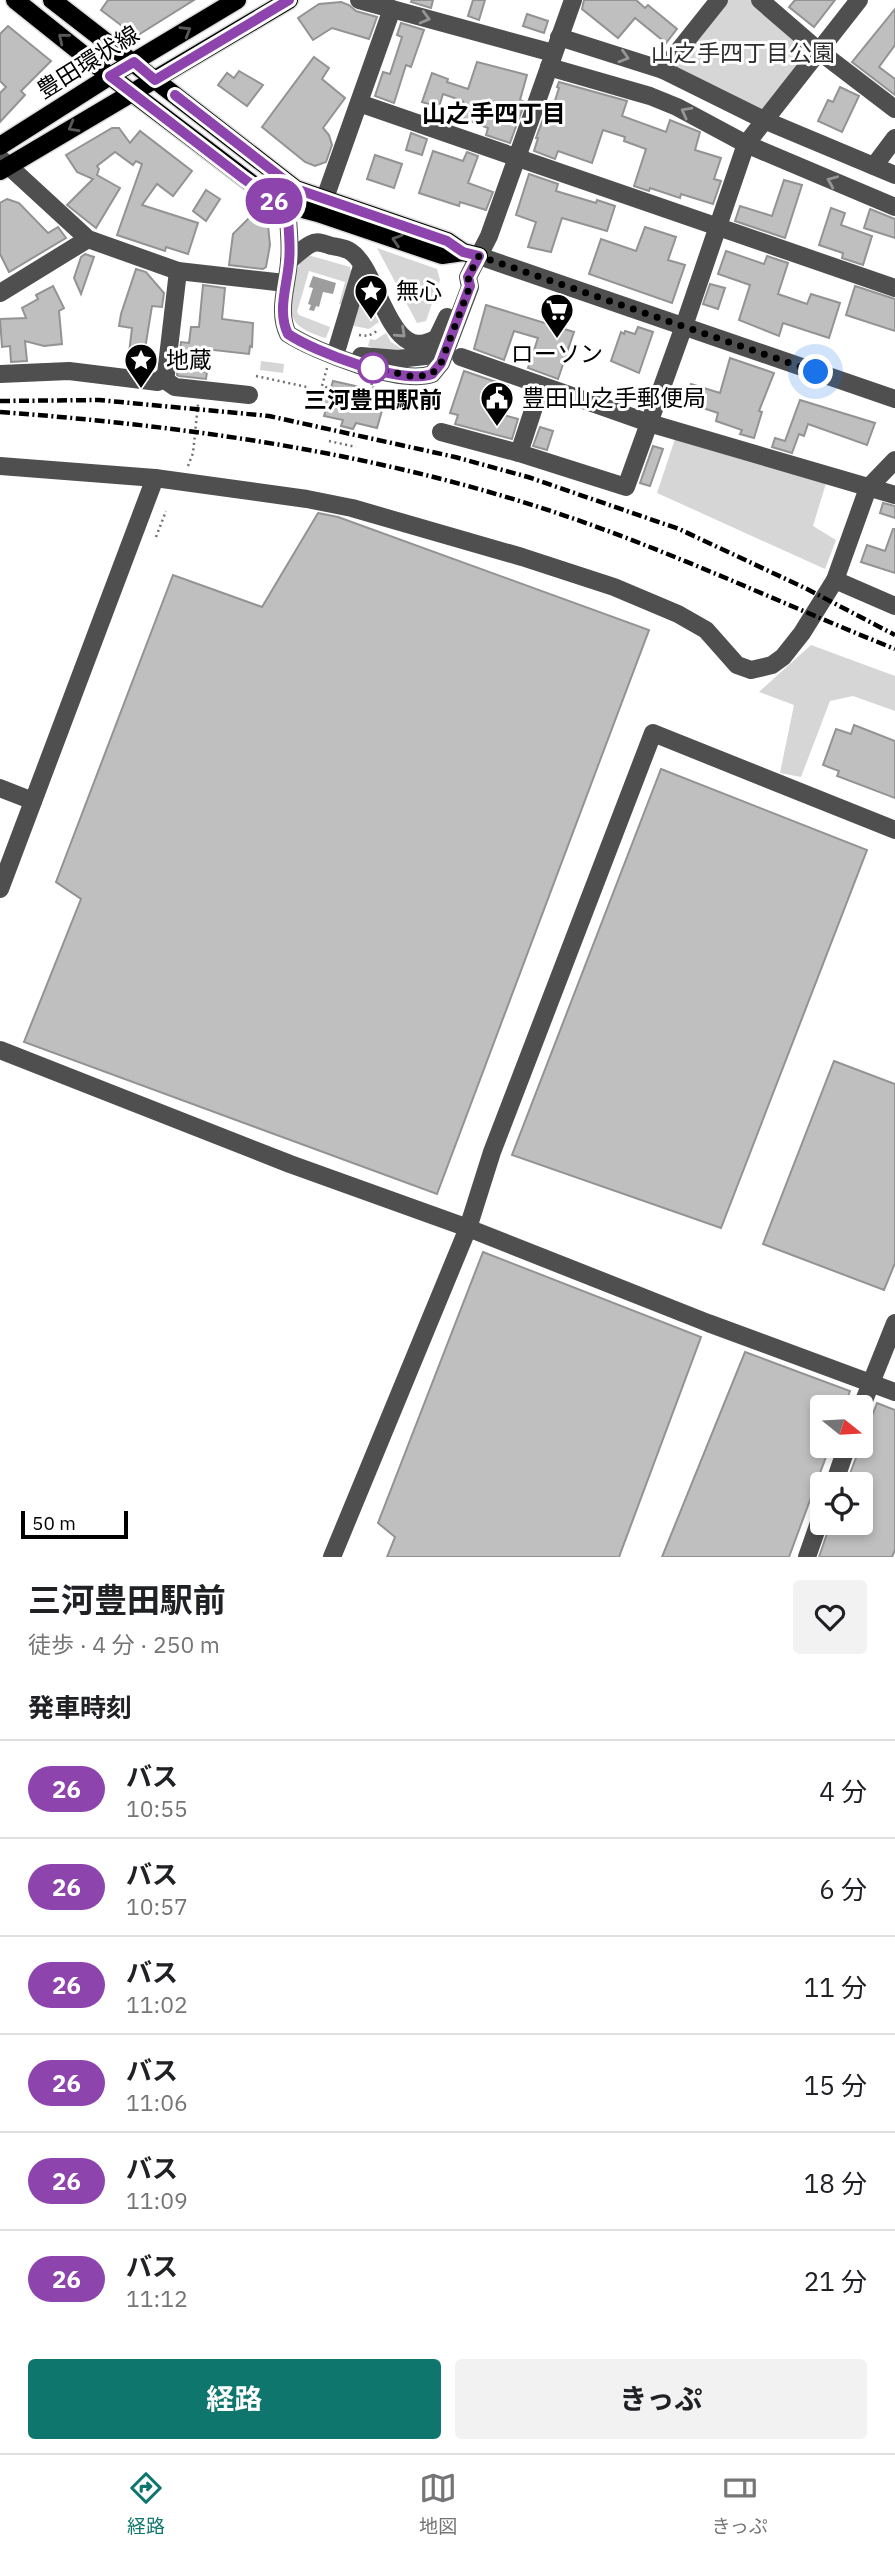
<!DOCTYPE html>
<html lang="ja">
<head>
<meta charset="utf-8">
<style>
	body { margin:0; font-family:"IBM Plex Sans","Noto Sans JP",sans-serif; background:#f2f2f2; color:#202124; height:100vh; display:flex; flex-direction:column; font-size:26px; white-space:nowrap }
	* { box-sizing:border-box; margin:0 }
	p { font-size:23px; color:#757577 }
	.icon { flex:none; width:38px; height:38px; fill:none; stroke:currentColor; stroke-width:2; stroke-linecap:round; stroke-linejoin:round }
	.map { position:relative; height:1557px; overflow:hidden }
	.panel { display:flex; flex-direction:column; background:#fff; flex:1 }
	.panel>* { flex:none }
	.badge { padding:0 14px; border-radius:23px; font-size:24px; line-height:46px }
	.needle { width:46px; rotate:108deg }
	.tools { position:absolute; left:810px; top:1395px; display:grid; gap:14px }
	.tools a { display:grid; place-items:center; width:63px; height:63px; border-radius:7px; background:#fff; box-shadow:0 4px 10px #0003; font-size:35px }
	.scale { position:absolute; left:21px; bottom:18px; width:107px; box-sizing:border-box; padding-left:7px; border:4px solid #000; border-top:0; font-size:19px; line-height:24px; white-space:nowrap; color:#000; -webkit-text-stroke:5px #fff; paint-order:stroke }
	.you { position:absolute; width:35px; height:35px; margin:-18px; border:5px solid #fff; border-radius:50%; background:#1a73e8; box-shadow:0 0 0 10px #1a73e833 }
	.map>.badge { position:absolute; translate:-50% -50%; box-shadow:0 0 0 4px #fff }
	h2 { padding:0 28px; font-size:26px; line-height:63px }
	.round { display:grid; place-items:center; flex:none; width:74px; height:74px; border-radius:7px; background:#f2f2f2 }
	.head { display:flex; align-items:center; justify-content:space-between; height:119px; padding:0 28px }
	h1 { font-size:33px; font-weight:700; line-height:52px }
	.action { display:flex; gap:14px; margin-top:auto; padding:14px 28px }
	.action a { flex:1; height:80px; border-radius:7px; background:#0f766e; color:#fff; font-size:28px; font-weight:700; line-height:80px; text-align:center }
	.action a+a { background:#f2f2f2; color:#202124 }
	ul { padding:0; list-style:none }
	li { display:flex; align-items:center; gap:21px; height:98px; padding:0 28px; border-top:2px solid #e0e0e0 }
	li div { flex:1 }
	li b { display:block; font-size:26px }
	li em { font-style:normal }
	li .badge { min-width:77px; font-weight:700; text-align:center }
	.tabs { display:flex; justify-content:space-around; align-items:center; height:98px; border-top:2px solid #e0e0e0; background:#fff; font-size:19px; color:#757577 }
	.tabs a { display:grid; justify-items:center; gap:4px }
	.tabs .selected { color:#0f766e }
	.map>svg:first-child { display:block }
	.green { fill:#d6d6d6 }
	.water { fill:#9d9d9d }
	.building { fill:#bfbfbf; stroke:#939393; stroke-width:2 }
	.lines { fill:none; stroke-linecap:round; stroke-linejoin:round }
	.major-casing { stroke:#dbdbdb; stroke-width:21 }
	.path { stroke:#717171; stroke-width:2.5; stroke-dasharray:2 3.5; stroke-linecap:butt }
	.minor { stroke:#4f4f4f; stroke-width:18 }
	.major { stroke:#000; stroke-width:18 }
	.rail { stroke:#000; stroke-width:4.5; stroke-dasharray:10 3.5 2 3.5; stroke-linecap:butt }
	.oneway { stroke:#959595 }
	.oneway2 { stroke:#595959 }
	.line-casing { stroke:#fff; stroke-width:16 }
	.line { stroke:#8e44ad; stroke-width:10 }
	.walk { stroke:#000; stroke-width:7; stroke-dasharray:0 12.6 }
	.stop-dot { fill:#fff; stroke:#8e44ad; stroke-width:3.5 }
	.labels { text-anchor:middle; stroke-width:6; stroke-linejoin:round; paint-order:stroke }
	.park-label { font-size:23px; fill:#2d2d2d; stroke:#fff }
	.street-label { font-size:23px; fill:#000; stroke:#fff }
	.poi-label { font-size:23px; fill:#000; stroke:#fff; text-anchor:start }
	.stop-label { font-size:23px; font-weight:bold; fill:#000; stroke:#fff }
	.neighbourhood-label { font-size:24px; font-weight:bold; fill:#000; stroke:#fff }
</style>
</head>
<body>
<div class="map">
<svg width="895" height="1557" viewBox="0 0 895 1557">
	<rect width="100%" height="100%" fill="#fff"/>
	<!-- green -->
	<g class="green">
		<path d="M723 0H755L814 51 763 117 669 68Z"/>
		<path d="M377 248 437 269 440 280 426 321 417 323Z"/>
		<path d="M308 255 350 267 353 281 346 306 339 304 345 282 309 271 297 312 299 315 330 327 326 338C293 328 286 319 293 285 296 271 297 264 308 255Z"/>
		<path d="M361 290 379 322 369 329 349 325Z"/>
		<path d="M386 333 391 342 405 351H383L368 346 370 339 375 340Z"/>
		<path d="M261 361 284 364 283 373 260 370Z"/>
		<path d="M675 439 827 480 813 526 836 540 825 569 657 493Z"/>
		<path d="M811 645 895 676V711L853 696 830 701 801 777 780 773 794 705 759 692Z"/>
	</g>
	<!-- water -->
	<path class="water" d="M313 276 336 283 333 294 323 292 319 307 316 306 314 311 309 310 311 305 308 304 313 288 309 287Z"/>
	<!-- building -->
	<g class="building">
		<path d="M108 0H194L135 37 130 36 125 32 126 29 101 10Z"/>
		<path d="M412 0H433L431 8 411 2Z"/>
		<path d="M473 0H485L479 20 468 16Z"/>
		<path d="M584 0H636L645 8 648 5 677 29 666 43 635 18 618 38 582 9Z"/>
		<path d="M795 0H835L814 27 789 7Z"/>
		<path d="M341 2 349 5 356 11 377 17 369 39 332 28 313 40 298 18 319 4Z"/>
		<path d="M895 9V45L879 67 895 79V95L852 62Z"/>
		<path d="M527 14 548 21 544 33 523 26Z"/>
		<path d="M401 23 424 30 411 67 406 65 394 103 375 96 383 72 390 74 402 37 397 35Z"/>
		<path d="M8 26 51 61 21 91 25 95 0 122V93L6 87 0 81V34Z"/>
		<path d="M314 57 329 68 322 79 345 98 323 128 329 135 332 145 326 162 315 166 305 162 262 127Z"/>
		<path d="M477 62 527 75 520 100 525 102 510 143 486 135 488 128 458 116 463 101 443 94 439 107 422 102 432 73 448 79 447 82 468 89Z"/>
		<path d="M239 71 263 85 247 106 218 85 227 73 234 78Z"/>
		<path d="M559 82 627 101 622 116 666 132 670 120 700 132 695 150 721 158 714 179 721 181 713 204 681 194 680 198 650 188 649 191 634 186 646 149 624 141 625 137 603 130 592 163 558 151 555 159 534 151 538 138H536L546 111 551 113 559 88 557 87Z"/>
		<path d="M840 87 859 96 842 132 818 121 828 100 833 102Z"/>
		<path d="M112 128H119L130 143 140 131 192 171 173 196 157 184 142 205 198 223 188 254 166 247 165 251 117 235 142 164 136 161 133 165 115 152 97 166 99 169 97 175 120 188 96 228 67 205 93 179 77 172 66 155Z"/>
		<path d="M411 133 427 139 422 155 406 150Z"/>
		<path d="M433 151 463 161 467 152 478 156 468 183 493 192 486 210 460 202 459 206 419 193Z"/>
		<path d="M375 155 402 164 394 188 367 179Z"/>
		<path d="M529 174 558 184 556 191 596 203 597 200 615 206 607 231 562 218 551 252 528 247 536 222 516 215Z"/>
		<path d="M784 180 802 185 785 238 735 221 740 206 772 216Z"/>
		<path d="M206 190 220 199 206 221 193 211Z"/>
		<path d="M7 199 19 203 48 233 58 227 66 238 9 272 0 254V203Z"/>
		<path d="M831 208 845 213 841 225 872 236 863 265 842 258 843 253 819 245Z"/>
		<path d="M870 209 895 219V238L864 228Z"/>
		<path d="M252 215 268 225 270 245 266 267 263 269 229 265 233 234Z"/>
		<path d="M645 227 676 237 668 260 685 265 672 303 589 274 601 239 636 251Z"/>
		<path d="M726 251 764 264 767 256 788 263 778 294 807 304 811 294 840 303 829 338 783 323 779 336 739 320 750 285 718 274Z"/>
		<path d="M85 254 94 257 81 294 74 278 81 257Z"/>
		<path d="M136 269 146 272 164 293 162 307 152 306 144 355 129 353 132 328 119 326 121 314Z"/>
		<path d="M710 284 725 288 718 309 703 304Z"/>
		<path d="M203 285 225 288 222 319 253 323 252 347 250 346 249 354 205 349 202 372H207L206 379 179 376 177 375 181 342 189 343 191 327H199Z"/>
		<path d="M53 286 64 308 59 311 62 344 44 346 25 341 27 361 11 362 10 346 2 347 0 319 26 318 22 308 38 299 36 295Z"/>
		<path d="M855 286 895 299V331L846 315Z"/>
		<path d="M486 305 574 332 558 379 528 368 538 338 514 331 504 360 474 349Z"/>
		<path d="M638 327 653 332 639 373 611 361 621 332 624 334 625 331 635 334Z"/>
		<path d="M730 358 774 373 759 411 762 412 754 438 740 434 742 430 716 421 718 413 685 402 691 384 720 393Z"/>
		<path d="M464 371 508 386 500 414 518 419 512 439 455 424 458 415 450 413Z"/>
		<path d="M333 381 387 393 377 428 356 423 353 429 341 426 343 420 324 416 326 409 319 407V401L323 397 328 398Z"/>
		<path d="M800 400 875 423 867 445 808 424 804 436 799 434 792 453 772 447 775 438 785 441Z"/>
		<path d="M540 427 553 431 547 450 533 446Z"/>
		<path d="M653 446 663 449 650 486 640 483Z"/>
		<path d="M883 503 895 506V518L880 513Z"/>
		<path d="M318 513 338 517 649 630 437 1194 24 1042 81 899 56 882 173 575 262 607Z"/>
		<path d="M893 529H895V573L861 562 867 545 885 551Z"/>
		<path d="M854 725 895 741V798L837 776 839 771 823 765 836 729 851 734Z"/>
		<path d="M661 769 867 850 721 1228 512 1155Z"/>
		<path d="M834 1061 895 1084V1263L884 1290 763 1244Z"/>
		<path d="M483 1252 701 1337 619 1557H387L395 1537 378 1523Z"/>
		<path d="M745 1352 850 1391 844 1407H822V1446H830L789 1557H662Z"/>
		<path d="M877 1403 895 1410V1550L892 1557H819L831 1522H861V1484H846Z"/>
	</g>
	<g class="lines">
		<defs>
			<g id="major">
				<path d="M15 0 110 76 276 202 318 213 442 255 463 252"/>
				<path d="M52 0 296 189 447 241 463 252 479 256"/>
				<path d="M0 146 110 76 237 0"/>
				<path d="M0 171 289 0"/>
			</g>
		</defs>
		<!-- major casing -->
		<use href="#major" class="major-casing"/>
		<!-- path -->
		<g class="path">
			<path d="M396 295 404 290"/>
			<path d="M359 335 368 336 379 330"/>
			<path d="M327 368 322 386 335 390"/>
			<path d="M256 376 307 387 322 402"/>
			<path d="M372 383 371 387 389 392"/>
			<path d="M386 401 385 404 390 405 394 391"/>
			<path d="M329 441 356 447"/>
			<path d="M188 466 193 453 198 404"/>
			<path d="M156 537 166 511"/>
		</g>
		<!-- minor -->
		<g class="minor">
			<path d="M359 0 553 53"/>
			<path d="M760 0 819 51 895 109"/>
			<path d="M559 37 663 70 764 120 895 175"/>
			<path d="M549 67 650 96 677 107 746 144 895 207"/>
			<path d="M663 70 719 0"/>
			<path d="M359 103 895 288"/>
			<path d="M0 158 88 239 178 271 285 283"/>
			<path d="M874 166 895 138"/>
			<path d="M325 198 392 9"/>
			<path d="M287 205C288 224 291 244 289 262 287 287 277 311 288 334 316 352 400 385 432 374L441 363 470 287 468 277 489 236 573 0"/>
			<path d="M479 256 895 399"/>
			<path d="M289 261C296 255 303 248 311 244 318 240 325 244 332 246 337 247 343 248 348 250 380 266 387 369 437 338L447 317"/>
			<path d="M0 293 88 239"/>
			<path d="M336 352 362 266"/>
			<path d="M361 356 398 359 434 355 448 343"/>
			<path d="M461 357 649 423 895 495"/>
			<path d="M0 374 69 371 158 382 166 374 178 271"/>
			<path d="M162 378 175 387 249 395"/>
			<path d="M441 432 519 453 626 487 684 326 746 144 859 0"/>
			<path d="M519 453 541 386"/>
			<path d="M0 466 155 478 307 499 352 508 522 557 614 587 678 614 706 630 737 665 751 670 772 665 783 657 802 633 835 580 868 488 895 460"/>
			<path d="M835 580 895 606"/>
			<path d="M0 788 33 801"/>
			<path d="M0 889 155 478"/>
			<path d="M0 1050 290 1164 468 1228 708 1323 895 1392"/>
			<path d="M861 1408 895 1323"/>
			<path d="M834 1484 847 1446"/>
			<path d="M332 1557 468 1228 492 1152 653 733 895 830"/>
			<path d="M807 1557 822 1514"/>
		</g>
		<!-- major -->
		<use href="#major" class="major"/>
		<!-- rail -->
		<g class="rail">
			<path d="M0 401 99 400 269 416 455 457 528 477 679 529 805 588 895 635"/>
			<path d="M0 412C187 426 372 452 551 511 669 550 780 603 895 649"/>
		</g>
	</g>
	<!-- one-way arrows -->
	<defs><path id="oneway-chevron" d="M-2-3.5L2.5 0L-2 3.5" fill="none" stroke-width="1.6" stroke-linecap="round" stroke-linejoin="round" transform="scale(1.75)"/></defs>
	<g class="oneway">
		<use href="#oneway-chevron" transform="translate(425 18) rotate(15)"/>
		<use href="#oneway-chevron" transform="translate(624 57) rotate(17)"/>
		<use href="#oneway-chevron" transform="translate(686 112) rotate(-152)"/>
		<use href="#oneway-chevron" transform="translate(832 181) rotate(-157)"/>
		<use href="#oneway-chevron" transform="translate(401 333) rotate(43)"/>
	</g>
	<g class="oneway2">
		<use href="#oneway-chevron" transform="translate(186 31) rotate(-31)"/>
		<use href="#oneway-chevron" transform="translate(63 38) rotate(-141)"/>
		<use href="#oneway-chevron" transform="translate(73 127) rotate(150)"/>
		<use href="#oneway-chevron" transform="translate(397 240) rotate(-162)"/>
	</g>
	<g class="lines">
		<defs>
			<path id="line" d="M175 95 296 189 447 241 463 252 479 256 468 277 470 286 441 363 432 374C401 385 315 352 288 334 277 311 287 287 289 262 291 244 288 224 287 205L276 202 244 179 110 76 134 62 155 80 289 0"/>
		</defs>
		<!-- line casing -->
		<use href="#line" class="line-casing"/>
		<!-- line -->
		<use href="#line" class="line"/>
		<!-- walk -->
		<path class="walk" d="M373 368 415 377 432 374 441 363 470 286 468 277 479 256 816 372"/>
	</g>
	<!-- icons -->
	<defs>
		<symbol id="sight-pin" viewBox="-11 -11 22 30"><path d="M0 17L-7.5 6A9.5 9.5 0 1 1 7.5 6Z" fill="#000" stroke="#fff"/><path d="M0-6L1.8-2.2L6-1.7L2.9 1.2L3.7 5.4L0 3.3L-3.7 5.4L-2.9 1.2L-6-1.7L-1.8-2.2Z" fill="#fff"/></symbol>
		<symbol id="supermarket-pin" viewBox="-11 -11 22 30"><path d="M0 17L-7.5 6A9.5 9.5 0 1 1 7.5 6Z" fill="#000" stroke="#fff"/><path d="M-6-5.5h2.5l.6 2H6L4.5 2H-2.5L-4.4-4H-6ZM-1.5 3.2a1.3 1.3 0 1 0 .1 0ZM3 3.2a1.3 1.3 0 1 0 .1 0Z" fill="#fff"/></symbol>
		<symbol id="civic-pin" viewBox="-11 -11 22 30"><path d="M0 17L-7.5 6A9.5 9.5 0 1 1 7.5 6Z" fill="#000" stroke="#fff"/><path d="M-.6-6.5H3V-4.5H.6V-3L4-1V1h2V6H-6V1h2V-1L-.6-3ZM-1.2 2.5V6h2.4V2.5Z" fill="#fff"/></symbol>
	</defs>
	<g fill-rule="evenodd">
		<use href="#sight-pin" x="352" y="272" width="38" height="52"/>
		<use href="#supermarket-pin" x="538" y="291" width="38" height="52"/>
		<use href="#sight-pin" x="122" y="341" width="38" height="52"/>
		<use href="#civic-pin" x="478" y="379" width="38" height="52"/>
	</g>
	<!-- markers -->
	<circle class="stop-dot" cx="373" cy="368" r="14"/>
	<g class="labels">
		<!-- park labels -->
		<g class="park-label">
			<text x="743" y="61">山之手四丁目公園</text>
		</g>
		<!-- street labels -->
		<g class="street-label">
			<text transform="translate(88 62) rotate(-32)" y="8">豊田環状線</text>
		</g>
		<!-- poi labels -->
		<g class="poi-label">
			<text x="396" y="299">無心</text>
			<text x="557" y="362" text-anchor="middle">ローソン</text>
			<text x="166" y="368">地蔵</text>
			<text x="522" y="406">豊田山之手郵便局</text>
		</g>
		<!-- stop labels -->
		<g class="stop-label">
			<text x="373" y="408">三河豊田駅前</text>
		</g>
		<!-- neighbourhood labels -->
		<g class="neighbourhood-label">
			<text x="494" y="122">山之手四丁目</text>
		</g>
	</g>
</svg>
<div class="tools">
<a><svg class="needle" viewBox="-14 -14 28 28"><path d="M0-13l5 13h-10z" fill="#e53935"/><path d="M0 13l5-13h-10z" fill="#757577"/></svg></a>
<a><svg class="icon" aria-label="locate" viewBox="0 0 24 24"><circle cx="12" cy="12" r="6"/><path d="M12 2v4M12 18v4M2 12h4M18 12h4"/></svg></a>
</div>
<div class="scale">50 m</div>
<div class="you" style="left:816px;top:372px"></div>
<b class="badge" style="left:274px;top:201px;background:#8e44ad;color:#fff">26</b>
</div>
<section class="panel">
<div class="head"><div><h1>三河豊田駅前</h1><p>徒歩 · 4 分 · 250 m</p></div><a class="round"><svg class="icon" aria-label="heart" viewBox="0 0 24 24"><path d="M12 20l-8-8c-3-5 5-10 8-4 3-6 11-1 8 4z"/></svg></a></div>
<h2>発車時刻</h2>
<ul>
<li><span class="badge" style="background:#8e44ad;color:#fff">26</span><div><b>バス</b><p>10:55</p></div><em>4 分</em></li>
<li><span class="badge" style="background:#8e44ad;color:#fff">26</span><div><b>バス</b><p>10:57</p></div><em>6 分</em></li>
<li><span class="badge" style="background:#8e44ad;color:#fff">26</span><div><b>バス</b><p>11:02</p></div><em>11 分</em></li>
<li><span class="badge" style="background:#8e44ad;color:#fff">26</span><div><b>バス</b><p>11:06</p></div><em>15 分</em></li>
<li><span class="badge" style="background:#8e44ad;color:#fff">26</span><div><b>バス</b><p>11:09</p></div><em>18 分</em></li>
<li><span class="badge" style="background:#8e44ad;color:#fff">26</span><div><b>バス</b><p>11:12</p></div><em>21 分</em></li>
</ul>
<div class="action"><a>経路</a><a>きっぷ</a></div>
</section>
<nav class="tabs">
<a class="selected"><svg class="icon" aria-label="directions" viewBox="0 0 24 24"><path d="M12 3l9 9-9 9-9-9zM9 14v-3h6M13 9l2 2-2 2"/></svg>経路</a>
<a><svg class="icon" aria-label="map" viewBox="0 0 24 24"><path d="M3 6l6-2 6 2 6-2v14l-6 2-6-2-6 2zM9 4v14M15 6v14"/></svg>地図</a>
<a><svg class="icon" aria-label="tickets" viewBox="0 0 24 24"><path d="M3 7h18v10H3zM15 7v10"/></svg>きっぷ</a>
</nav>
</body>
</html>
